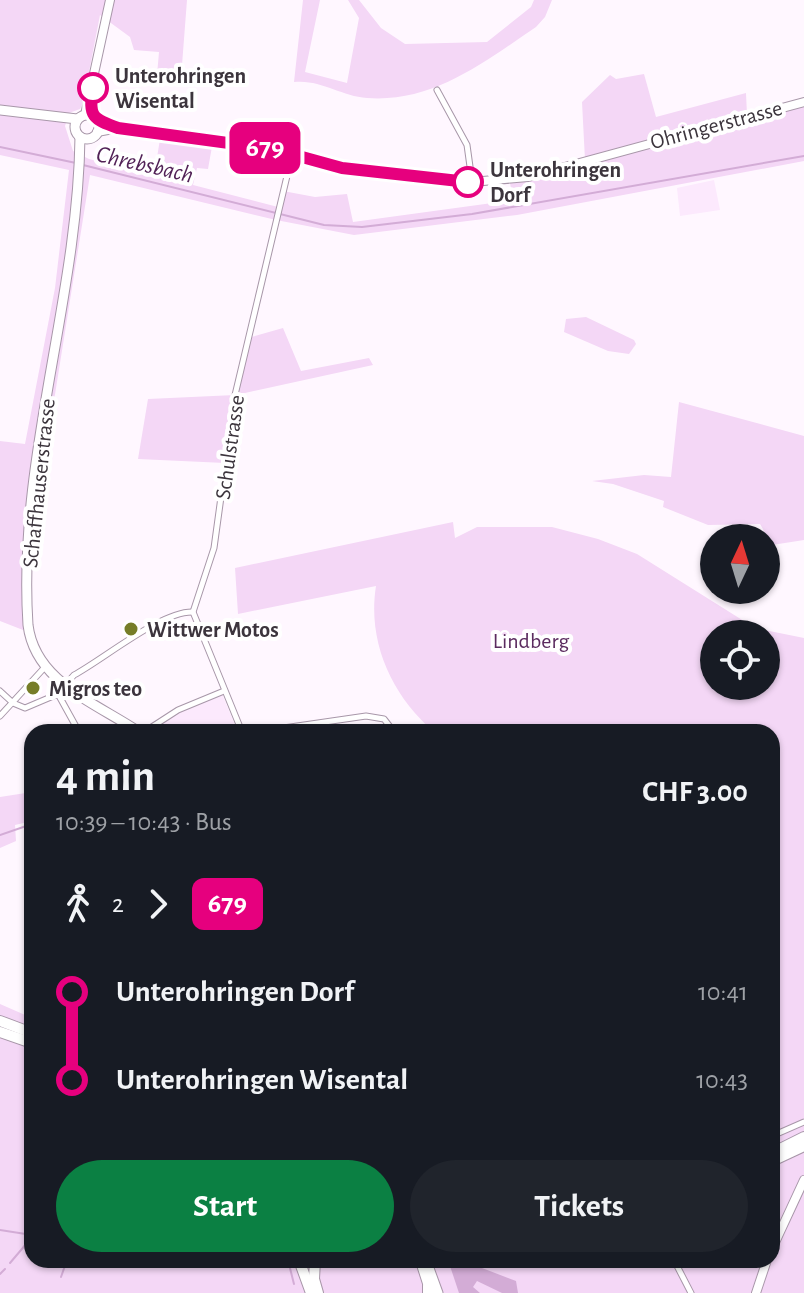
<!DOCTYPE html>
<html lang="en">
<head>
<meta charset="utf-8">
<style>
	body { margin:0; font-family:"Alegreya Sans",sans-serif; background:#20242c; color:#f1f3f6; height:100vh; display:flex; flex-direction:column; font-size:30px; white-space:nowrap }
	* { box-sizing:border-box; margin:0 }
	p { font-size:26px; color:#9ea1a6 }
	.icon { flex:none; width:44px; height:44px; fill:none; stroke:currentColor; stroke-width:2; stroke-linecap:round; stroke-linejoin:round }
	.map { position:relative; flex:1; overflow:hidden }
	.drawer { position:absolute; left:24px; top:724px; width:756px; height:544px; display:flex; flex-direction:column; background:#171b24; border-radius:24px; box-shadow:0 2px 6px #0004 }
	.drawer>* { flex:none }
	.badge { padding:0 16px; border-radius:12px; font-size:28px; line-height:52px }
	.needle { width:52px; rotate:4deg }
	.tools { position:absolute; left:700px; top:524px; display:grid; gap:16px }
	.tools a { display:grid; place-items:center; width:80px; height:80px; border-radius:50%; background:#171b24; box-shadow:0 2px 6px #0004; font-size:40px }
	.map>.badge { position:absolute; translate:-50% -50%; box-shadow:0 0 0 4px #fff }
	.legs { display:flex; align-items:center; gap:12px; height:88px; padding:0 32px; font-size:26px }
	.legs p { margin-inline-start:auto }
	.headline { display:flex; align-items:center; justify-content:space-between; height:136px; padding:0 32px }
	h1 { font-size:44px; font-weight:700; line-height:60px }
	.cta { display:flex; gap:16px; margin-top:auto; padding:16px 32px }
	.cta a { flex:1; height:92px; border-radius:48px; background:#0b8043; color:#fff; font-size:32px; font-weight:700; line-height:92px; text-align:center }
	.cta a+a { background:#20242c; color:#f1f3f6 }
	ul { padding:0 32px; list-style:none }
	li { display:flex; align-items:center; gap:28px; height:88px; font-size:30px }
	li i { display:grid; place-items:center; width:12px; height:100%; margin:0 10px; background:currentColor }
	li i::after { content:''; width:20px; height:20px; margin:-10px; border:6px solid; border-radius:50%; background:#171b24 }
	li p { margin-inline-start:auto }
	li:first-child i { background:linear-gradient(#0000 50%,currentColor 0) }
	li:last-child i { background:linear-gradient(currentColor 50%,#0000 0) }
	.map>svg:first-child { display:block }
	.built { fill:#fce9fd }
	.green { fill:#f4d7f6; fill-rule:evenodd }
	.water { fill:#d3acd6 }
	.lines { fill:none; stroke-linecap:round; stroke-linejoin:round }
	.stream { stroke:#d3acd6; stroke-width:2 }
	.street-casing { stroke:#a897a9; stroke-width:7 }
	.secondary-casing { stroke:#a897a9; stroke-width:10 }
	.primary-casing { stroke:#a897a9; stroke-width:11 }
	.highway-casing { stroke:#a897a9; stroke-width:12 }
	.street { stroke:#fff; stroke-width:5 }
	.secondary { stroke:#fff; stroke-width:8 }
	.primary { stroke:#fff; stroke-width:9 }
	.highway { stroke:#fff; stroke-width:10 }
	.line-1-casing { stroke:#fff; stroke-width:18 }
	.line-1 { stroke:#e6007e; stroke-width:12 }
	.stop-1-dot { fill:#fff; stroke:#e6007e; stroke-width:4 }
	.poi-dot { fill:#767d28; stroke:#fff; stroke-width:3 }
	.labels { text-anchor:middle; stroke-width:8; stroke-linejoin:round; paint-order:stroke }
	.stop-label { font-size:22px; font-weight:bold; fill:#3c353d; stroke:#fff; text-anchor:start }
	.street-label { font-size:22px; fill:#3c353d; stroke:#fff }
	.poi-label { font-size:22px; font-weight:bold; fill:#3c353d; stroke:#fff; text-anchor:start }
	.park-label { font-size:22px; fill:#5b2b5f; stroke:#fff }
	.water-label { font-size:24px; font-style:italic; fill:#522257; stroke:#fff }
</style>
</head>
<body>
<div class="map">
<svg width="804" height="1293" viewBox="0 0 804 1293">
	<rect width="100%" height="100%" fill="#fff7ff"/>
	<!-- built -->
	<g class="built">
		<path d="M714 180 720 210 680 216 677 188Z"/>
		<path d="M222 694 238 732H150L175 712Z"/>
	</g>
	<!-- green -->
	<g class="green">
		<path d="M0 0H187L181 78 157 75 159 52 134 50 130 37 100 15 83 103 80 109 69 113 65 126 73 151 89 159 154 176 161 133 213 141 208 169 197 168 193 185 278 207 283 191 315 197 347 194 353 222 507 201 513 199 510 183 705 134 716 127 804 102V161L517 215 354 235 276 220 90 175 53 407 44 408 36 464 28 614 23 630 0 621V441L25 444 55 288 69 170 0 155Z"/>
		<path d="M303 0H320L305 72 347 83 359 18 348 0H359L381 28 405 44 487 42 531 7 534 0H552L545 17 536 27C484 62 433 103 367 98 341 96 320 79 294 82Z"/>
		<path d="M644 74 656 117 746 93 747 115 585 160 582 102 610 75 616 79Z"/>
		<path d="M586 317 634 340 636 344 629 354 608 351 564 332 566 319Z"/>
		<path d="M283 328 301 371 369 358 373 365 236 395 225 463 138 459 148 399 235 395 248 338Z"/>
		<path d="M679 402 804 436V540L772 545 760 524 708 525 663 507 664 501 613 484 592 481 644 475 671 477Z"/>
		<path d="M453 522 455 538 477 527H552L598 539 637 554 755 628 804 638V1293H0V1004L32 1018V1260H772V732H434C392 696 367 642 376 586L238 614 235 568ZM714 634H766V686H714Z"/>
		<path d="M32 792V821L15 825 16 841 0 848V797Z"/>
	</g>
	<!-- water -->
	<path class="water" d="M448 1260H478L482 1268 516 1281 518 1293H502L477 1281 473 1287 480 1293H459Z"/>
	<g class="lines">
		<!-- stream -->
		<g class="stream">
			<path d="M0 147 76 163"/>
			<path d="M83 165 324 225 362 227 472 214 804 156"/>
			<path d="M0 835 32 824"/>
			<path d="M0 1230 32 1235"/>
			<path d="M288 1260 294 1284"/>
			<path d="M10 1263 32 1237"/>
			<path d="M0 1274 5 1269"/>
			<path d="M61 1277 67 1260"/>
		</g>
		<defs>
			<g id="street">
				<path d="M437 90 467 145 472 181"/>
				<path d="M65 685 74 675C104 659 161 611 193 612"/>
				<path d="M0 691 13 703 25 708 58 694 79 732"/>
				<path d="M0 716 45 667"/>
				<path d="M144 732 178 710 224 691"/>
				<path d="M242 732 193 612 214 548 235 395 292 155"/>
				<path d="M256 732 366 716 384 719 394 732"/>
				<path d="M772 1136 804 1122"/>
				<path d="M674 1260 691 1293"/>
			</g>
			<g id="secondary">
				<path d="M91 101 94 117"/>
				<path d="M85 115 110 0"/>
				<path d="M98 122 273 149 342 168 472 182 528 177 804 102"/>
				<path d="M97 132 113 129"/>
				<path d="M772 1249 804 1180"/>
				<path d="M756 1293 767 1260"/>
			</g>
			<g id="primary">
				<path d="M0 110 77 119"/>
				<circle cx="87" cy="127" r="12"/>
				<path d="M80 137C78 300 17 460 28 625 35 682 96 703 139 732"/>
				<path d="M420 1260 430 1291"/>
				<path d="M426 1260 438 1293"/>
			</g>
			<g id="highway">
				<path d="M0 1021 32 1033"/>
				<path d="M0 1032 32 1043"/>
				<path d="M772 1153 804 1137"/>
				<path d="M772 1161 804 1146"/>
				<path d="M299 1260 311 1293"/>
				<path d="M315 1260 314 1279 318 1293"/>
				<path d="M428 1293V1286"/>
			</g>
		</defs>
		<!-- street casing -->
		<use href="#street" class="street-casing"/>
		<!-- secondary casing -->
		<use href="#secondary" class="secondary-casing"/>
		<!-- primary casing -->
		<use href="#primary" class="primary-casing"/>
		<!-- highway casing -->
		<use href="#highway" class="highway-casing"/>
		<!-- street -->
		<use href="#street" class="street"/>
		<!-- secondary -->
		<use href="#secondary" class="secondary"/>
		<!-- primary -->
		<use href="#primary" class="primary"/>
		<!-- highway -->
		<use href="#highway" class="highway"/>
	</g>
	<g class="lines">
		<defs>
			<path id="line-1" d="M93 88C88 117 93 119 118 128L273 149 342 168 468 182"/>
		</defs>
		<!-- line-1 casing -->
		<use href="#line-1" class="line-1-casing"/>
		<!-- line-1 -->
		<use href="#line-1" class="line-1"/>
	</g>
	<!-- markers -->
	<g class="stop-1-dot">
		<circle cx="93" cy="88" r="14"/>
		<circle cx="468" cy="182" r="14"/>
	</g>
	<g class="poi-dot">
		<circle cx="131" cy="629" r="8"/>
		<circle cx="33" cy="688" r="8"/>
	</g>
	<g class="labels">
		<!-- stop labels -->
		<g class="stop-label">
			<text x="115" y="83">Unterohringen<tspan x="115" dy="25">Wisental</tspan></text>
			<text x="490" y="177">Unterohringen<tspan x="490" dy="25">Dorf</tspan></text>
		</g>
		<!-- street labels -->
		<g class="street-label">
			<text transform="translate(716 124) rotate(-15)" y="8">Ohringerstrasse</text>
			<text transform="translate(229 447) rotate(-82)" y="8">Schulstrasse</text>
			<text transform="translate(38 483) rotate(-84)" y="8">Schaffhauserstrasse</text>
		</g>
		<!-- poi labels -->
		<g class="poi-label">
			<text x="147" y="637">Wittwer Motos</text>
			<text x="49" y="696">Migros teo</text>
		</g>
		<!-- park labels -->
		<g class="park-label">
			<text x="531" y="648">Lindberg</text>
		</g>
		<!-- water labels -->
		<g class="water-label">
			<text transform="translate(145 164) rotate(13)" y="8">Chrebsbach</text>
		</g>
	</g>
</svg>
<div class="tools">
<a><svg class="needle" viewBox="-14 -14 28 28"><path d="M0-13l5 13h-10z" fill="#e53935"/><path d="M0 13l5-13h-10z" fill="#9ea1a6"/></svg></a>
<a><svg class="icon" aria-label="locate" viewBox="0 0 24 24"><circle cx="12" cy="12" r="6"/><path d="M12 2v4M12 18v4M2 12h4M18 12h4"/></svg></a>
</div>
<b class="badge" style="left:265px;top:148px;background:#e6007e;color:#fff">679</b>
<section class="drawer">
<div class="headline"><div><h1>4 min</h1><p>10:39 – 10:43 · Bus</p></div><b>CHF 3.00</b></div>
<div class="legs"><svg class="icon" aria-label="walk" viewBox="0 0 24 24"><circle cx="13" cy="4" r="2"/><path d="M13 8l-2 6 4 7M11 14l-3 7M7 12l3-4h3l4 4"/></svg>2<svg class="icon" aria-label="forward" viewBox="0 0 24 24"><path d="M9 5l7 7-7 7"/></svg><b class="badge" style="background:#e6007e;color:#fff">679</b></div>
<ul>
<li><i style="color:#e6007e"></i><b>Unterohringen Dorf</b><p>10:41</p></li>
<li><i style="color:#e6007e"></i><b>Unterohringen Wisental</b><p>10:43</p></li>
</ul>
<div class="cta"><a>Start</a><a>Tickets</a></div>
</section>
</div>
</body>
</html>
